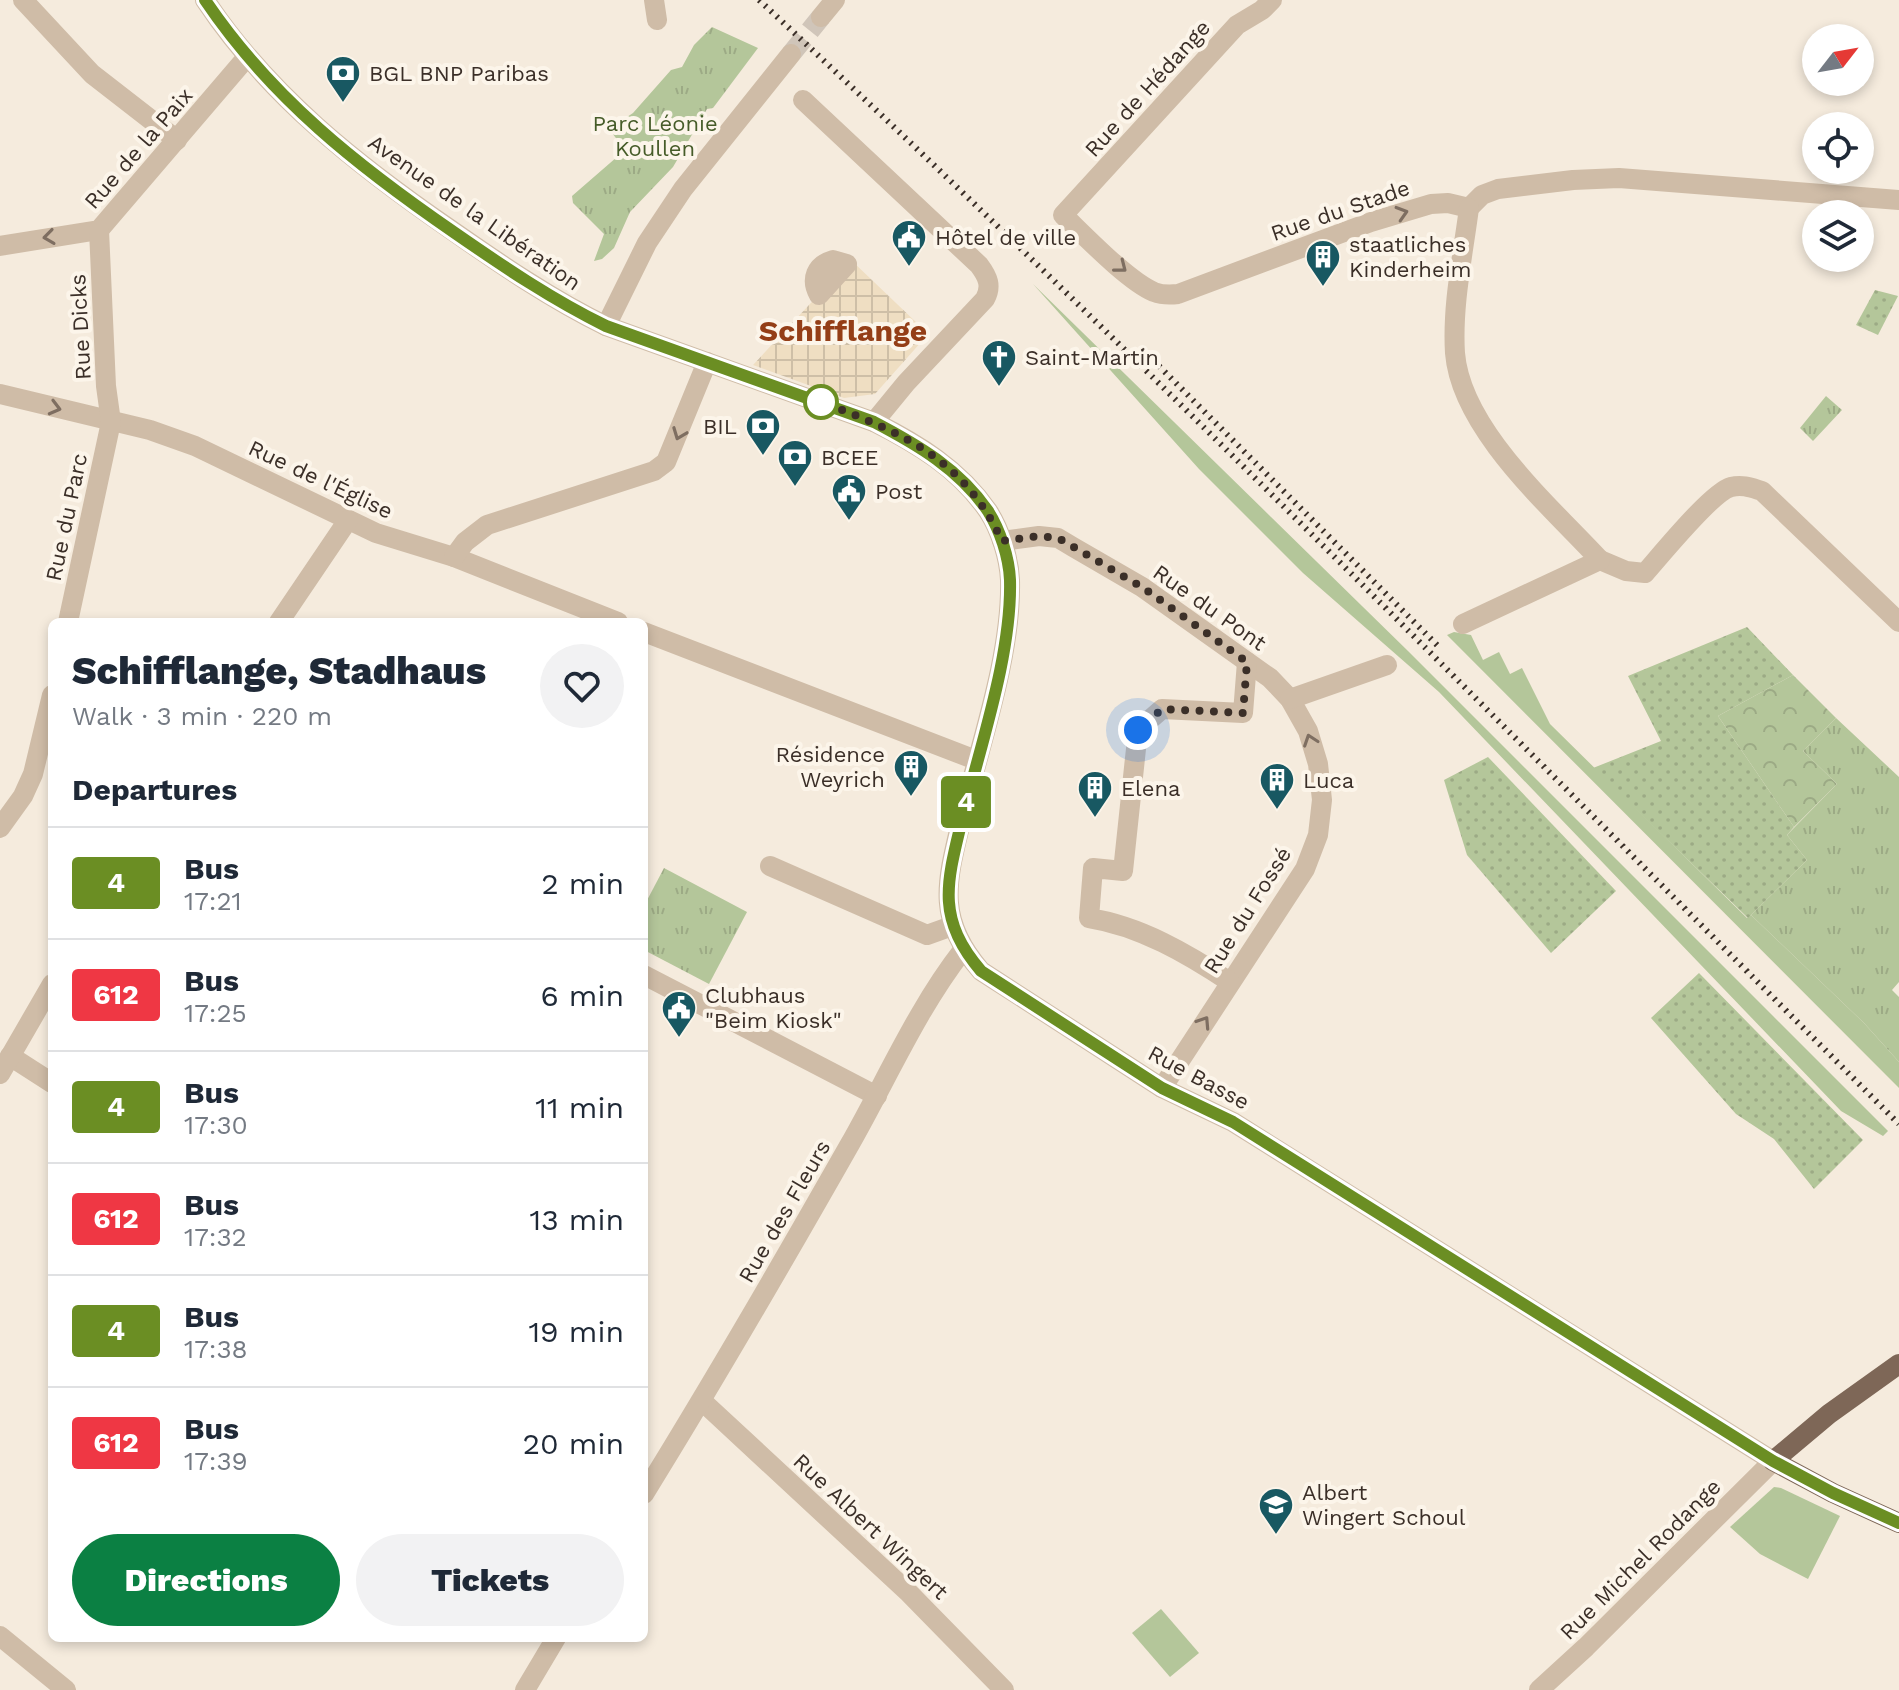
<!DOCTYPE html>
<html lang="en">
<head>
<meta charset="utf-8">
<style>
	body { margin:0; font-family:"Work Sans",sans-serif; background:#f2f2f3; color:#1f2937; height:100vh; display:flex; flex-direction:column; font-size:30px; white-space:nowrap }
	* { box-sizing:border-box; margin:0 }
	p { font-size:26px; color:#747a83 }
	.icon { flex:none; width:44px; height:44px; fill:none; stroke:currentColor; stroke-width:2; stroke-linecap:round; stroke-linejoin:round }
	.map { position:relative; flex:1; overflow:hidden }
	.drawer { position:absolute; left:48px; top:618px; width:600px; height:1024px; display:flex; flex-direction:column; background:#fff; border-radius:12px; box-shadow:0 4px 12px #0003 }
	.drawer>* { flex:none }
	.badge { padding:0 16px; border-radius:6px; font-size:28px; line-height:52px }
	.needle { width:52px; rotate:59deg }
	.controls { position:absolute; left:1802px; top:24px; display:grid; gap:16px }
	.controls a { display:grid; place-items:center; width:72px; height:72px; border-radius:50%; background:#fff; box-shadow:0 4px 12px #0003; font-size:40px }
	.you { position:absolute; width:40px; height:40px; margin:-20px; border:6px solid #fff; border-radius:50%; background:#1a73e8; box-shadow:0 0 0 12px #1a73e833 }
	.map>.badge { position:absolute; translate:-50% -50%; box-shadow:0 0 0 4px #fff }
	h2 { padding:0 24px; font-size:30px; line-height:72px }
	.round { display:grid; place-items:center; flex:none; width:84px; height:84px; border-radius:42px; background:#f2f2f3 }
	.overview { display:flex; align-items:center; justify-content:space-between; height:136px; padding:0 24px }
	h1 { font-size:38px; font-weight:800; line-height:60px }
	.primary-button { display:flex; gap:16px; margin-top:auto; padding:16px 24px }
	.primary-button a { flex:1; height:92px; border-radius:48px; background:#0b8043; color:#fff; font-size:32px; font-weight:800; line-height:92px; text-align:center }
	.primary-button a+a { background:#f2f2f3; color:#1f2937 }
	ul { padding:0; list-style:none }
	li { display:flex; align-items:center; gap:24px; height:112px; padding:0 24px; border-top:2px solid #e0e1e3 }
	li div { flex:1 }
	li b { display:block; font-size:30px }
	li em { font-style:normal }
	li .badge { min-width:88px; font-weight:700; text-align:center }
	.map>svg:first-child { display:block }
	.grass { fill:#b4c69a }
	.forest { fill:url(#forest-crowns) }
	.park { fill:url(#park-tufts) }
	.garden { fill:url(#garden-dots) }
	.plaza { fill:url(#plaza-grid) }
	.lines { fill:none; stroke-linecap:round; stroke-linejoin:round }
	.minor-tunnel { stroke:#d0c5b9; stroke-width:20; stroke-dasharray:20 10; stroke-linecap:butt }
	.minor { stroke:#cfbca7; stroke-width:20 }
	.major { stroke:#7e6757; stroke-width:20 }
	.rail { stroke:#3b2f28; stroke-width:6; stroke-dasharray:2 6; stroke-linecap:butt }
	.oneway { stroke:#7e6e61 }
	.line-casing { stroke:#fff; stroke-width:18 }
	.line { stroke:#6b8e23; stroke-width:12 }
	.walk { stroke:#3b2f28; stroke-width:8; stroke-dasharray:0 14.4 }
	.stop-dot { fill:#fff; stroke:#6b8e23; stroke-width:4 }
	.labels { text-anchor:middle; stroke-width:8; stroke-linejoin:round; paint-order:stroke }
	.poi-label { font-size:22px; fill:#3b2f28; stroke:#fcf5ea; text-anchor:start }
	.street-label { font-size:22px; fill:#3b2f28; stroke:#fcf5ea }
	.park-label { font-size:22px; fill:#465c29; stroke:#fcf5ea }
	.district-label { font-size:30px; font-weight:bold; fill:#943e17; stroke:#fcf5ea }
</style>
</head>
<body>
<div class="map">
<svg width="1899" height="1690" viewBox="0 0 1899 1690">
	<defs>
		<pattern id="forest-crowns" width="20" height="18" patternUnits="userSpaceOnUse" patternTransform="scale(2)"><rect width="20" height="18" fill="#b4c69a"/><path d="M2 6a3 3 0 1 1 6 0M12 15a3 3 0 1 1 6 0" fill="none" stroke="#9caa85"/></pattern>
		<pattern id="park-tufts" width="24" height="20" patternUnits="userSpaceOnUse" patternTransform="scale(2)"><rect width="24" height="20" fill="#b4c69a"/><path d="M3 7l-1-3M5 7V3M7 7l1-3M15 17l-1-3M17 17v-4M19 17l1-3" fill="none" stroke="#9caa85"/></pattern>
		<pattern id="garden-dots" width="8" height="8" patternUnits="userSpaceOnUse" patternTransform="scale(2)"><rect width="8" height="8" fill="#b4c69a"/><path d="M2 2h.1M6 6h.1" fill="none" stroke="#9caa85" stroke-width="1.8" stroke-linecap="round"/></pattern>
		<pattern id="plaza-grid" width="8" height="8" patternUnits="userSpaceOnUse" patternTransform="scale(2)"><rect width="8" height="8" fill="#efdec2"/><path d="M0 4h8M4 0v8" fill="none" stroke="#cebfa7"/></pattern>
	</defs>
	<rect width="100%" height="100%" fill="#f5ebdd"/>
	<!-- grass -->
	<g class="grass">
		<path d="M1033 284 1408 651 1888 1131 1883 1136 1841 1111 1439 692 1303 573 1199 469Z"/>
		<path d="M1454 632 1471 635 1483 660 1499 652 1510 674 1522 668 1550 724 1747 918 1751 915 1864 1023 1899 1062V1088L1447 635Z"/>
		<path d="M1774 1487 1781 1488 1840 1516 1808 1579 1760 1554 1730 1527Z"/>
		<path d="M1161 1609 1199 1653 1170 1677 1132 1633Z"/>
	</g>
	<!-- forest -->
	<path class="forest" d="M1793 675 1836 718 1803 751 1837 784 1794 827 1718 716Z"/>
	<!-- park -->
	<g class="park">
		<path d="M712 27 758 48 713 108 707 109 673 167 630 212 614 248 602 259 594 261 604 234 573 203 572 196 625 150 609 129 633 113 671 70 682 67 694 45Z"/>
		<path d="M1826 396 1842 410 1813 441 1800 428Z"/>
		<path d="M1836 718 1899 777V982L1892 990 1899 997V1062L1864 1023 1751 915 1807 860 1787 835 1837 784 1803 751Z"/>
		<path d="M664 868 747 912 709 984 644 950V906Z"/>
	</g>
	<!-- garden -->
	<g class="garden">
		<path d="M1875 290 1898 296 1878 335 1856 325Z"/>
		<path d="M1747 627 1793 675 1718 716 1794 827 1787 835 1807 860 1748 918 1593 768 1661 741 1628 676Z"/>
		<path d="M1488 757 1616 891 1551 953 1467 855 1444 780Z"/>
		<path d="M1699 973 1863 1140 1814 1189 1774 1139 1736 1114 1651 1018Z"/>
	</g>
	<!-- plaza -->
	<path class="plaza" d="M851 260 919 325 921 324 930 332 875 394 844 398 753 365Z"/>
	<g class="lines">
		<!-- minor-tunnel -->
		<path class="minor-tunnel" d="M791 54 821 17"/>
		<!-- minor -->
		<g class="minor">
			<path d="M23 0 92 74 177 140"/>
			<path d="M205 0C268 95 357 165 450 229 500 264 551 299 606 326L874 422C918 444 959 469 988 511 1000 529 1009 558 1010 580 1012 654 980 745 962 818 947 881 935 918 981 971L1162 1088 1233 1122 1773 1461 1586 1647 1539 1690"/>
			<path d="M654 0 657 20"/>
			<path d="M1272 0 1262 10 1237 25 1063 215C1085 236 1128 281 1154 292 1162 295 1170 295 1178 294L1371 222 1431 204 1448 203 1469 208"/>
			<path d="M821 17 835 0"/>
			<path d="M803 100 979 265C988 277 992 286 985 299L906 383 874 422"/>
			<path d="M1469 208 1482 195 1498 189 1573 180 1619 178 1899 200"/>
			<path d="M0 246 99 230 247 57"/>
			<path d="M833 260 847 264 819 295C810 279 816 265 833 260Z"/>
			<path d="M606 326 647 243 683 189 791 54"/>
			<path d="M0 394 150 430 195 446 376 533 454 557 618 622"/>
			<path d="M1002 541 1039 536 1058 538 1073 547 1142 587 1270 678 1290 699 1308 731 1318 764 1322 800 1318 835 1305 869 1162 1088"/>
			<path d="M454 557 465 542 487 525 654 471 666 462 707 362"/>
			<path d="M1600 560 1626 571 1645 573C1661 555 1712 492 1731 487 1743 484 1752 488 1762 491L1899 622"/>
			<path d="M68 622 111 422 106 386 99 230"/>
			<path d="M279 622 348 520"/>
			<path d="M1463 624 1600 560C1550 506 1461 429 1455 353 1452 305 1463 255 1469 208"/>
			<path d="M644 632 976 760"/>
			<path d="M1290 699 1387 665"/>
			<path d="M0 828 23 796 33 774 52 695"/>
			<path d="M770 866 927 935 952 926"/>
			<path d="M644 975 877 1096"/>
			<path d="M1230 982C1188 954 1140 926 1089 918L1093 868 1123 871 1138 730 1162 709 1243 713 1247 662"/>
			<path d="M10 1056 52 1083"/>
			<path d="M0 1074 52 984"/>
			<path d="M702 1401 909 1593 1004 1690"/>
			<path d="M644 1494C715 1379 783 1262 850 1144 887 1079 917 1009 963 950"/>
			<path d="M0 1636 66 1690"/>
			<path d="M525 1690 556 1638"/>
		</g>
		<!-- major -->
		<path class="major" d="M1899 1364 1829 1414 1773 1461 1833 1493 1899 1523"/>
		<!-- rail -->
		<g class="rail">
			<path d="M759 0C1150 364 1522 746 1899 1124"/>
			<path d="M1142 349 1441 649"/>
		</g>
	</g>
	<!-- one-way arrows -->
	<defs><path id="oneway-chevron" d="M-2-3.5L2.5 0L-2 3.5" fill="none" stroke-width="1.6" stroke-linecap="round" stroke-linejoin="round" transform="scale(2)"/></defs>
	<g class="oneway">
		<use href="#oneway-chevron" transform="translate(1402 213) rotate(-17)"/>
		<use href="#oneway-chevron" transform="translate(49 237) rotate(172)"/>
		<use href="#oneway-chevron" transform="translate(1121 267) rotate(38)"/>
		<use href="#oneway-chevron" transform="translate(55 408) rotate(15)"/>
		<use href="#oneway-chevron" transform="translate(679 434) rotate(111)"/>
		<use href="#oneway-chevron" transform="translate(1310 740) rotate(-109)"/>
		<use href="#oneway-chevron" transform="translate(1204 1022) rotate(-57)"/>
	</g>
	<g class="lines">
		<defs>
			<path id="line" d="M205 0C271 98 359 167 455 233 504 267 553 300 606 326L874 422C918 445 959 469 988 511 1000 530 1009 557 1010 580 1012 656 979 749 961 824 946 885 937 920 981 971L1162 1088 1233 1122 1773 1461 1833 1493 1899 1523"/>
		</defs>
		<!-- line casing -->
		<use href="#line" class="line-casing"/>
		<!-- line -->
		<use href="#line" class="line"/>
		<!-- walk -->
		<path class="walk" d="M821 402 818 401C899 431 964 458 1002 541L1039 536 1058 538 1142 587 1247 662 1243 713 1162 709 1138 730"/>
	</g>
	<!-- icons -->
	<defs>
		<symbol id="bank-pin" viewBox="-11 -11 22 30"><path d="M0 17L-7.5 6A9.5 9.5 0 1 1 7.5 6Z" fill="#185862" stroke="#fcf5ea"/><path d="M-6-4H6V4H-6ZM0-2.3a2.3 2.3 0 1 0 0 4.6a2.3 2.3 0 1 0 0-4.6Z" fill="#fff"/></symbol>
		<symbol id="civic-pin" viewBox="-11 -11 22 30"><path d="M0 17L-7.5 6A9.5 9.5 0 1 1 7.5 6Z" fill="#185862" stroke="#fcf5ea"/><path d="M-.6-6.5H3V-4.5H.6V-3L4-1V1h2V6H-6V1h2V-1L-.6-3ZM-1.2 2.5V6h2.4V2.5Z" fill="#fff"/></symbol>
		<symbol id="building-pin" viewBox="-11 -11 22 30"><path d="M0 17L-7.5 6A9.5 9.5 0 1 1 7.5 6Z" fill="#185862" stroke="#fcf5ea"/><path d="M-4-6H4V6H1V3H-1V6H-4ZM-2.5-4.3h1.7v1.8h-1.7ZM.8-4.3h1.7v1.8H.8ZM-2.5-1h1.7V.8h-1.7ZM.8-1h1.7V.8H.8Z" fill="#fff"/></symbol>
		<symbol id="church-pin" viewBox="-11 -11 22 30"><path d="M0 17L-7.5 6A9.5 9.5 0 1 1 7.5 6Z" fill="#185862" stroke="#fcf5ea"/><path d="M-1.2-6h2.4v3.5h3.3v2.4h-3.3V6h-2.4V-.1h-3.3v-2.4h3.3Z" fill="#fff"/></symbol>
		<symbol id="school-pin" viewBox="-11 -11 22 30"><path d="M0 17L-7.5 6A9.5 9.5 0 1 1 7.5 6Z" fill="#185862" stroke="#fcf5ea"/><path d="M0-5L7-2L0 1L-7-2ZM-4 1L0 2.5L4 1V4Q0 6-4 4Z" fill="#fff"/></symbol>
	</defs>
	<g fill-rule="evenodd">
		<use href="#bank-pin" x="323" y="53" width="40" height="54"/>
		<use href="#civic-pin" x="889" y="217" width="40" height="54"/>
		<use href="#building-pin" x="1303" y="237" width="40" height="54"/>
		<use href="#church-pin" x="979" y="337" width="40" height="54"/>
		<use href="#bank-pin" x="743" y="406" width="40" height="54"/>
		<use href="#bank-pin" x="775" y="437" width="40" height="54"/>
		<use href="#civic-pin" x="829" y="471" width="40" height="54"/>
		<use href="#building-pin" x="891" y="747" width="40" height="54"/>
		<use href="#building-pin" x="1257" y="760" width="40" height="54"/>
		<use href="#building-pin" x="1075" y="768" width="40" height="54"/>
		<use href="#civic-pin" x="659" y="988" width="40" height="54"/>
		<use href="#school-pin" x="1256" y="1485" width="40" height="54"/>
	</g>
	<!-- markers -->
	<circle class="stop-dot" cx="821" cy="402" r="16"/>
	<g class="labels">
		<!-- poi labels -->
		<g class="poi-label">
			<text x="369" y="81">BGL BNP Paribas</text>
			<text x="935" y="245">Hôtel de ville</text>
			<text x="1349" y="252">staatliches<tspan x="1349" dy="25">Kinderheim</tspan></text>
			<text x="1025" y="365">Saint-Martin</text>
			<text x="737" y="434" text-anchor="end">BIL</text>
			<text x="821" y="465">BCEE</text>
			<text x="875" y="499">Post</text>
			<text x="885" y="762" text-anchor="end">Résidence<tspan x="885" dy="25">Weyrich</tspan></text>
			<text x="1303" y="788">Luca</text>
			<text x="1121" y="796">Elena</text>
			<text x="705" y="1003">Clubhaus<tspan x="705" dy="25">"Beim Kiosk"</tspan></text>
			<text x="1302" y="1500">Albert<tspan x="1302" dy="25">Wingert Schoul</tspan></text>
		</g>
		<!-- street labels -->
		<g class="street-label">
			<text transform="translate(1147 88) rotate(-48)" y="8">Rue de Hédange</text>
			<text transform="translate(138 148) rotate(-49)" y="8">Rue de la Paix</text>
			<text transform="translate(1340 210) rotate(-19)" y="8">Rue du Stade</text>
			<text transform="translate(475 212) rotate(35)" y="8">Avenue de la Libération</text>
			<text transform="translate(80 327) rotate(-93)" y="8">Rue Dicks</text>
			<text transform="translate(321 479) rotate(25)" y="8">Rue de l'Église</text>
			<text transform="translate(66 517) rotate(-78)" y="8">Rue du Parc</text>
			<text transform="translate(1210 607) rotate(35)" y="8">Rue du Pont</text>
			<text transform="translate(1247 910) rotate(-58)" y="8">Rue du Fossé</text>
			<text transform="translate(1199 1077) rotate(28)" y="8">Rue Basse</text>
			<text transform="translate(784 1211) rotate(-60)" y="8">Rue des Fleurs</text>
			<text transform="translate(871 1526) rotate(43)" y="8">Rue Albert Wingert</text>
			<text transform="translate(1640 1559) rotate(-45)" y="8">Rue Michel Rodange</text>
		</g>
		<!-- park labels -->
		<g class="park-label">
			<text x="655" y="131">Parc Léonie<tspan x="655" dy="25">Koullen</tspan></text>
		</g>
		<!-- district labels -->
		<g class="district-label">
			<text x="843" y="341">Schifflange</text>
		</g>
	</g>
</svg>
<div class="controls">
<a><svg class="needle" viewBox="-14 -14 28 28"><path d="M0-13l5 13h-10z" fill="#e53935"/><path d="M0 13l5-13h-10z" fill="#747a83"/></svg></a>
<a><svg class="icon" aria-label="locate" viewBox="0 0 24 24"><circle cx="12" cy="12" r="6"/><path d="M12 2v4M12 18v4M2 12h4M18 12h4"/></svg></a>
<a><svg class="icon" aria-label="layers" viewBox="0 0 24 24"><path d="M12 4l9 5-9 5-9-5zM3 14l9 5 9-5"/></svg></a>
</div>
<div class="you" style="left:1138px;top:730px"></div>
<b class="badge" style="left:966px;top:802px;background:#6b8e23;color:#fff">4</b>
<section class="drawer">
<div class="overview"><div><h1>Schifflange, Stadhaus</h1><p>Walk · 3 min · 220 m</p></div><a class="round"><svg class="icon" aria-label="heart" viewBox="0 0 24 24"><path d="M12 20l-8-8c-3-5 5-10 8-4 3-6 11-1 8 4z"/></svg></a></div>
<h2>Departures</h2>
<ul>
<li><span class="badge" style="background:#6b8e23;color:#fff">4</span><div><b>Bus</b><p>17:21</p></div><em>2 min</em></li>
<li><span class="badge" style="background:#ef3744;color:#fff">612</span><div><b>Bus</b><p>17:25</p></div><em>6 min</em></li>
<li><span class="badge" style="background:#6b8e23;color:#fff">4</span><div><b>Bus</b><p>17:30</p></div><em>11 min</em></li>
<li><span class="badge" style="background:#ef3744;color:#fff">612</span><div><b>Bus</b><p>17:32</p></div><em>13 min</em></li>
<li><span class="badge" style="background:#6b8e23;color:#fff">4</span><div><b>Bus</b><p>17:38</p></div><em>19 min</em></li>
<li><span class="badge" style="background:#ef3744;color:#fff">612</span><div><b>Bus</b><p>17:39</p></div><em>20 min</em></li>
</ul>
<div class="primary-button"><a>Directions</a><a>Tickets</a></div>
</section>
</div>
</body>
</html>
